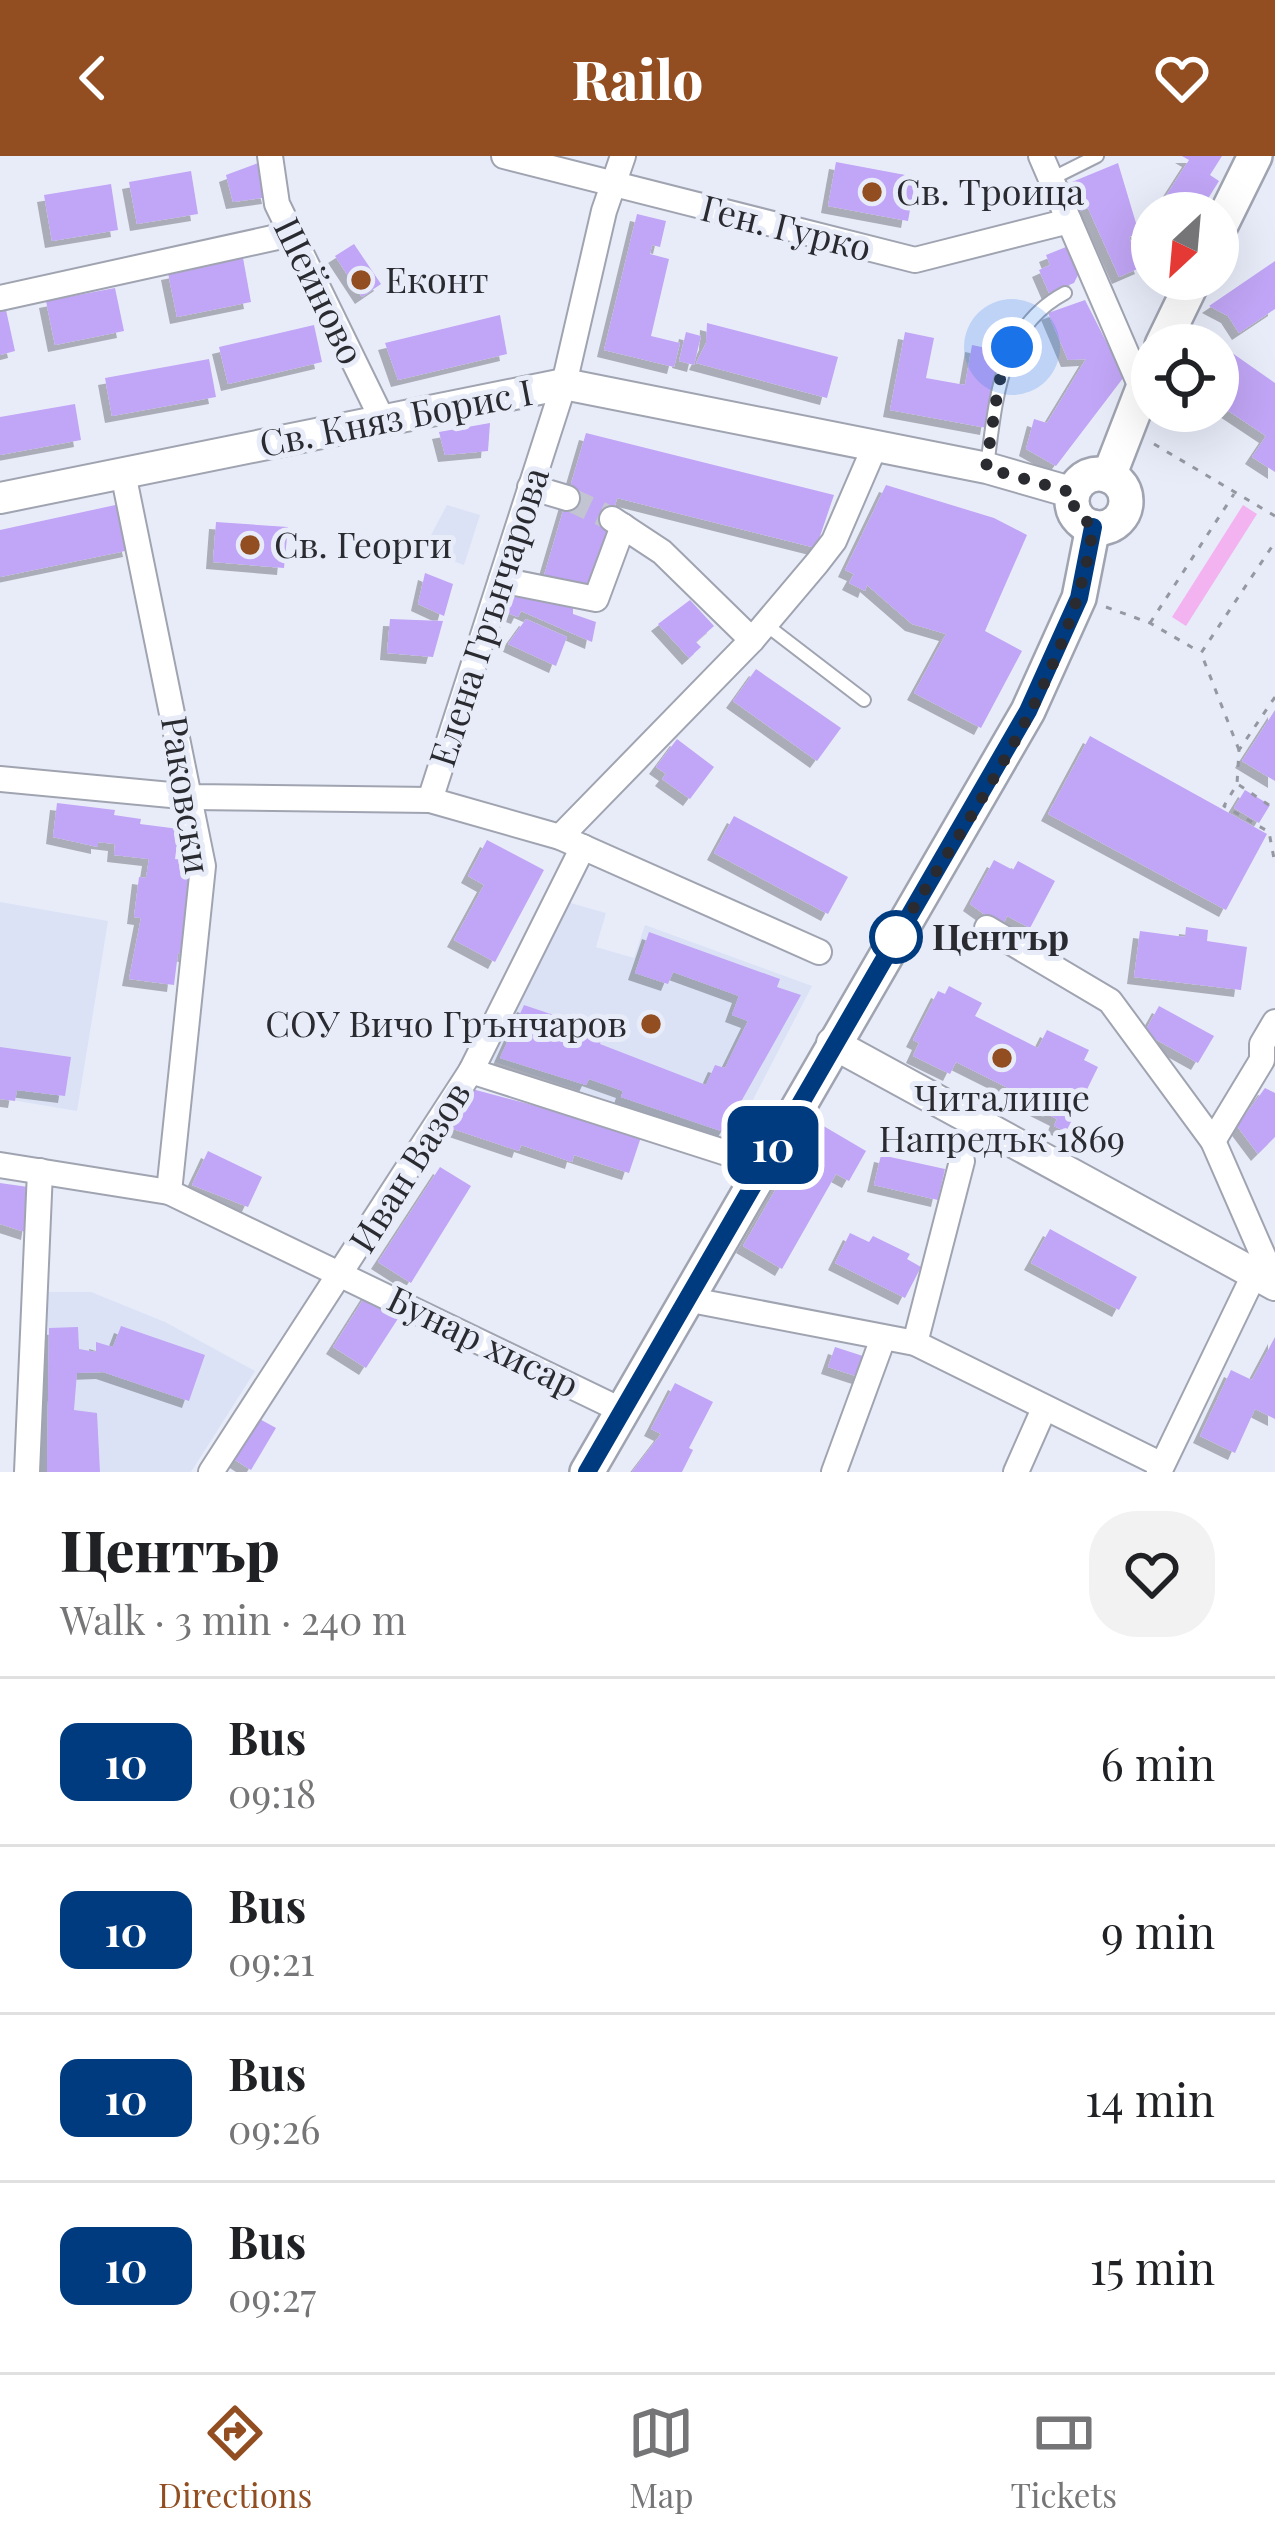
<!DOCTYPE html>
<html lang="en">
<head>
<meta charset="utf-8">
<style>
	body { margin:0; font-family:"Playfair Display",serif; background:#f2f2f2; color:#202124; height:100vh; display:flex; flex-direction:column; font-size:45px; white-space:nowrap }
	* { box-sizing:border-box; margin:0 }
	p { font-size:39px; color:#757577 }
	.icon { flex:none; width:66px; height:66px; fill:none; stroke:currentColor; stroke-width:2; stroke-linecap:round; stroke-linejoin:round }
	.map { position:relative; height:1316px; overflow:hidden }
	.drawer { display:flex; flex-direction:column; background:#fff; flex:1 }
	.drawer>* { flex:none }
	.badge { padding:0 24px; border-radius:18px; font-size:42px; line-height:78px }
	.needle { width:78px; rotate:206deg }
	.buttons { position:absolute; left:1131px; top:36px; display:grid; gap:24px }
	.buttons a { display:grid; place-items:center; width:108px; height:108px; border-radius:50%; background:#fff; box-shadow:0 12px 48px #0002; font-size:60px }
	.you { position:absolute; width:60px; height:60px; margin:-30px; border:9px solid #fff; border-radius:50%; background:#1a73e8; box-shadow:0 0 0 18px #1a73e833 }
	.map>.badge { position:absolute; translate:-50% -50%; box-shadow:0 0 0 6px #fff }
	.round { display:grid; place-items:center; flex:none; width:126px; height:126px; border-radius:48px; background:#f2f2f2 }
	.overview { display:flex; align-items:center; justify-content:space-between; height:204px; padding:0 60px }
	h1 { font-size:57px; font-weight:800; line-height:90px }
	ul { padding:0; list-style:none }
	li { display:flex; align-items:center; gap:36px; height:168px; padding:0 60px; border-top:3px solid #e0e0e0 }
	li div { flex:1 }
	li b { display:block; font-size:45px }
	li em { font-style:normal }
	li .badge { min-width:132px; font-weight:700; text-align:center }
	header { display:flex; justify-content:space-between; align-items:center; height:156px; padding:0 60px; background:#924e21; color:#fff; font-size:54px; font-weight:800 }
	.tabs { display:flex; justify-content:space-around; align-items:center; height:168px; border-top:3px solid #e0e0e0; background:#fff; font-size:33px; color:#757577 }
	.tabs a { display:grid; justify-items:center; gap:6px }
	.tabs .on { color:#924e21 }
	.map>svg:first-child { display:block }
	.built { fill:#dbe2f6 }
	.green { fill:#f2b3f0 }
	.building { fill:#c1a5f6; filter:url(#shadow) }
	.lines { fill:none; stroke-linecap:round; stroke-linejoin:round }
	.minor-tunnel { stroke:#c2c5d1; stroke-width:24; stroke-dasharray:24 12; stroke-linecap:butt }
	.service-casing { stroke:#a0a4b1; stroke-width:16 }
	.minor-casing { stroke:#a0a4b1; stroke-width:28 }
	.tertiary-casing { stroke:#a0a4b1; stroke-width:34 }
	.secondary-casing { stroke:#a0a4b1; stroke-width:38 }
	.path { stroke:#9598a1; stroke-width:3; stroke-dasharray:6 9; stroke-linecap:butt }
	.service { stroke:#fff; stroke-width:12 }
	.minor { stroke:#fff; stroke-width:24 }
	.tertiary { stroke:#fff; stroke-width:30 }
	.secondary { stroke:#fff; stroke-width:33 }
	.line-casing { stroke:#fff; stroke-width:27 }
	.line { stroke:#003b80; stroke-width:18 }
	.walk { stroke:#2a2b30; stroke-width:12; stroke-dasharray:0 21.6 }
	.poi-dot { fill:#924e21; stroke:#e8ecf9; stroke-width:4.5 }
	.stop-dot { fill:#fff; stroke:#003b80; stroke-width:6 }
	.labels { text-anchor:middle; stroke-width:10; stroke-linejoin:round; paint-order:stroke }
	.poi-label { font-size:36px; fill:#2a2b30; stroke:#e8ecf9; text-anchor:start }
	.street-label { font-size:36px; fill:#2a2b30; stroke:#e8ecf9 }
	.stop-label { font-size:36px; font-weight:bold; fill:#2a2b30; stroke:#e8ecf9; text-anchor:start }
</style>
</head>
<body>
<header><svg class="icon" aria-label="back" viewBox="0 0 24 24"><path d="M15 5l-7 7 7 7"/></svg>Railo<svg class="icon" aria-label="heart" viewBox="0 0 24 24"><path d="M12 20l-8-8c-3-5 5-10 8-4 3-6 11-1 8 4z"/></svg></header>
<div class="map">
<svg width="1275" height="1316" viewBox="0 0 1275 1316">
	<defs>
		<filter id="shadow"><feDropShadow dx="-7" dy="7" stdDeviation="0" flood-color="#0004"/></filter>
	</defs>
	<rect width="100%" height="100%" fill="#e8ecf9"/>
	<!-- built -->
	<g class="built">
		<path d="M447 349 480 359 464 409 423 394Z"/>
		<path d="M0 746 108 765 77 955 0 942Z"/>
		<path d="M567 746 606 757 596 791 634 802 645 769 812 830 731 986 492 905Z"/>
		<path d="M44 1136H91L165 1166 255 1215 191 1316H40Z"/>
	</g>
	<!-- green -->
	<path class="green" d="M1243 349 1257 358 1186 470 1172 461Z"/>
	<!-- building -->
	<g class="building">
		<path d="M1182 0H1222L1210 19 1219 25 1199 57H1155L1189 4Z"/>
		<path d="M261 6 269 41 233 46 226 19Z"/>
		<path d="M836 6 916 21 908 65 828 50Z"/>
		<path d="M1118 7 1139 77 1129 81 1142 111 1119 121 1088 52 1078 56 1067 28Z"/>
		<path d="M191 15 198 58 137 68 129 26Z"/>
		<path d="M111 28 118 74 52 85 44 39Z"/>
		<path d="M637 58 666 65 660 91 652 89 650 98 669 103 651 180 680 187 674 211 604 194Z"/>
		<path d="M354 88 381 128 362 141 335 100Z"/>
		<path d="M1066 91 1078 119 1074 127 1049 137 1039 114 1050 109 1046 99Z"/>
		<path d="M243 102 251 146 177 161 168 117Z"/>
		<path d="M1275 105V153L1239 177 1228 160 1209 150Z"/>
		<path d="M115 132 124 175 55 189 46 145Z"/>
		<path d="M1085 144 1114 201 1130 213 1056 310 1026 293 1034 263 1047 267 1086 203 1068 204 1048 157Z"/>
		<path d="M6 154 15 195 0 199V155Z"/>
		<path d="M500 159 507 198 398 224 385 187Z"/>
		<path d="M707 167 838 201 827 242 696 207 706 187Z"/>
		<path d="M314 169 322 206 228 228 219 191Z"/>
		<path d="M686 176 701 180 694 209 679 205Z"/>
		<path d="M905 176 934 182 926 222 965 229 972 189 1001 195 987 272 890 254Z"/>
		<path d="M1208 180 1275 227V316L1252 301 1266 280 1218 248V189H1202Z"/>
		<path d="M209 203 216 241 112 260 105 222Z"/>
		<path d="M75 248 81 284 0 299V261Z"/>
		<path d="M490 267 488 295 445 299 439 276Z"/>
		<path d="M586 277 834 339 816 392 617 342 593 437 543 423Z"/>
		<path d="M886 329 994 362 1027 379 985 475 1022 495 981 572 914 537 946 478 912 468 867 429 865 435 849 427 854 418 845 414Z"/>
		<path d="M120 348 130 394 0 421V374Z"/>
		<path d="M216 366 288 371 284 412 213 406Z"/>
		<path d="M425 417 453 428 444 460 418 448Z"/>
		<path d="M508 432 573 452V458L596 466 592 486 521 455 518 461 502 455Z"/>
		<path d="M690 444 714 470 696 486 701 491 689 502 658 468Z"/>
		<path d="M390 463 443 465 433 501 387 497Z"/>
		<path d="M526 463 567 481 556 510 508 488Z"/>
		<path d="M756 513 841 572 817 605 733 545Z"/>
		<path d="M1275 554V625L1242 605Z"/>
		<path d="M1090 580 1267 678 1226 754 1048 658Z"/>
		<path d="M677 583 714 611 690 643 662 623 666 618 656 611Z"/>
		<path d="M1245 634 1270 649 1259 667 1234 652Z"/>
		<path d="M57 647 115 654 114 659 141 663 140 668 179 673 175 703 192 705 188 738H193L186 799 178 797 174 829 129 823 141 762 134 761 139 721 146 722 149 703 114 699 115 688 98 686V691L53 681Z"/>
		<path d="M734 660 848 721 828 758 714 697Z"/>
		<path d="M487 684 544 714 495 806 454 784 484 729 468 720Z"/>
		<path d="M994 704 1013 714 1018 705 1055 725 1030 772 1007 760 1002 771 970 748Z"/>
		<path d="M1186 771 1208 774 1207 785 1247 791 1241 834 1134 821 1140 775 1185 781Z"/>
		<path d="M649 776 780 823 777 831 801 839 724 976 621 941 623 935 589 923 586 929 500 902 524 849 604 876 600 888 706 929 715 909 725 912 748 865 732 859 739 840 673 816 668 828 635 817Z"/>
		<path d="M949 830 982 847 975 860 1038 892 1047 874 1089 894 1084 904 1098 911 1066 976 1054 970 1057 963 1015 942 1018 937 956 906 950 918 913 900 919 887 913 884 938 835 945 838Z"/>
		<path d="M1159 850 1214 880 1198 907 1144 877Z"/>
		<path d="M0 891 71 901 65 940 17 934 15 945 0 943Z"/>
		<path d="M1265 932 1275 937V981L1258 998 1237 970Z"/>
		<path d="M472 933 642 978 629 1017 574 999 572 1006 521 989 519 995 453 973Z"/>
		<path d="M815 965 866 995 849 1025 836 1018 782 1113 743 1090Z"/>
		<path d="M208 995 262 1021 248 1051 192 1029Z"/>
		<path d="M881 999 945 1013 938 1044 874 1029Z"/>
		<path d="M440 1011 471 1030 411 1127 378 1106Z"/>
		<path d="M0 1027 35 1032 28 1077 0 1068Z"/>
		<path d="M1050 1073 1137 1121 1119 1154 1031 1107Z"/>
		<path d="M850 1077 869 1086 873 1080 910 1098 907 1103 921 1111 905 1142 835 1107Z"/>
		<path d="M368 1136 401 1158 366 1212 333 1191Z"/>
		<path d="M121 1170 205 1199 189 1245 103 1216 77 1217 74 1254 97 1257 100 1316H47L49 1172 78 1171 79 1193 96 1196V1186L113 1191Z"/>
		<path d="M1275 1181V1263L1255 1253 1235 1297 1200 1280 1231 1214 1252 1224Z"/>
		<path d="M835 1191 866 1201 859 1221 828 1211Z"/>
		<path d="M675 1227 713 1246 689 1292 693 1294 682 1316H632L661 1278 651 1273Z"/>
		<path d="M256 1261 276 1272 251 1314 232 1302Z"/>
	</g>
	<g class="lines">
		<!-- minor-tunnel -->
		<path class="minor-tunnel" d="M567 342 612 363"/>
		<defs>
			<g id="service">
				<path d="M1051 23 1097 0"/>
				<path d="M987 310C996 245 999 172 1065 137"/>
				<path d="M765 468 864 544"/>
			</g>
			<g id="minor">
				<path d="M270 0 277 48 383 265"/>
				<path d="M504 0 915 104 1069 65"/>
				<path d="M1041 0 1141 231"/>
				<path d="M0 142 291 78"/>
				<path d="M123 317 203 710 169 1036"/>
				<path d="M530 331 567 342"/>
				<path d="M612 363 662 396 752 484"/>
				<path d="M501 424 596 443 623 370"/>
				<path d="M0 623 192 641 430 644 560 681 819 796"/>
				<path d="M430 644 564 228 604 55 623 0"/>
				<path d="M560 681 752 484 817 407 834 385 875 290"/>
				<path d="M987 772 1110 845 1213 985 1275 1127"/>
				<path d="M471 915 761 1008"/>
				<path d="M1213 985 1262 904V888L1275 866"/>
				<path d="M0 1009 169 1036 625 1256"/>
				<path d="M686 1143 915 1187 1160 1308"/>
				<path d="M915 1187 962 1005"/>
				<path d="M27 1316 40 1015"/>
				<path d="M211 1316 471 915 583 691"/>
				<path d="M834 1316 882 1185"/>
				<path d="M1016 1316 1043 1255"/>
				<path d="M1159 1316 1253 1121"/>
			</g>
			<g id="tertiary">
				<path d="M0 342 564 228 987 312 1074 337"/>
				<path d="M832 887 1275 1129"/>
			</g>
			<g id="secondary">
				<path d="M1218 75 1255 0"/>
				<path d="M1162 189 1194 123"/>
				<circle cx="1099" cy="345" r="27"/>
				<path d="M1109 320 1152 209"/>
				<path d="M587 1316 1028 555 1079 442 1093 371"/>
			</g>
		</defs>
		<!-- service casing -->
		<use href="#service" class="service-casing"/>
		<!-- minor casing -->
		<use href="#minor" class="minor-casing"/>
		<!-- tertiary casing -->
		<use href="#tertiary" class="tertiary-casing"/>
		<!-- secondary casing -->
		<use href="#secondary" class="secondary-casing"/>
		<!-- path -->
		<g class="path">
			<path d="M1154 288 1275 360"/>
			<path d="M1106 451 1150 467 1200 496"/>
			<path d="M1150 467 1234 338"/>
			<path d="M1275 541 1239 594 1237 628 1224 650 1269 676 1275 708"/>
			<path d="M1239 594 1201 497 1275 386"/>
			<path d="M1239 629 1275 653"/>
		</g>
		<!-- service -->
		<use href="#service" class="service"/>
		<!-- minor -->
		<use href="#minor" class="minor"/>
		<!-- tertiary -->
		<use href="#tertiary" class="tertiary"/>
		<!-- secondary -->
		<use href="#secondary" class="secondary"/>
	</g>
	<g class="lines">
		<defs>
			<path id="line" d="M587 1316 1028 555 1079 442 1093 371"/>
		</defs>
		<!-- line casing -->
		<use href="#line" class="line-casing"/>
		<!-- line -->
		<use href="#line" class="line"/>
		<!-- walk -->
		<path class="walk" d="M896 781 888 794C965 664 1072 524 1093 371L1074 354V337L986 312 999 226 1012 191"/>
	</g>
	<!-- markers -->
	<g class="poi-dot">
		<circle cx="872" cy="36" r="12"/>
		<circle cx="361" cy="124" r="12"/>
		<circle cx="250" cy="389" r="12"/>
		<circle cx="651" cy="868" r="12"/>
		<circle cx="1002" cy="902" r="12"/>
	</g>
	<circle class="stop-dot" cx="896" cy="781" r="24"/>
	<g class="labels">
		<!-- poi labels -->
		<g class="poi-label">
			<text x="896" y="49">Св. Троица</text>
			<text x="385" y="137">Еконт</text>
			<text x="274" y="402">Св. Георги</text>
			<text x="627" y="881" text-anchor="end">СОУ Вичо Грънчаров</text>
			<text x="1002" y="955" text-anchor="middle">Читалище<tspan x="1002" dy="41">Напредък 1869</tspan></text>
		</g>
		<!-- street labels -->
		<g class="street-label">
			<text transform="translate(786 72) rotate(14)" y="13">Ген. Гурко</text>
			<text transform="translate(319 135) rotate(64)" y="13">Шейново</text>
			<text transform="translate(396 262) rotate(-11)" y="13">Св. Княз Борис I</text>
			<text transform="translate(489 461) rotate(-72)" y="13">Елена Грънчарова</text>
			<text transform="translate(186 639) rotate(81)" y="13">Раковски</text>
			<text transform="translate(410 1011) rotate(-58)" y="13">Иван Вазов</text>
			<text transform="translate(483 1186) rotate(26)" y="13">Бунар хисар</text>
		</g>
		<!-- stop labels -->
		<g class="stop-label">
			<text x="932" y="794">Център</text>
		</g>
	</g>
</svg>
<div class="buttons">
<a><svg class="needle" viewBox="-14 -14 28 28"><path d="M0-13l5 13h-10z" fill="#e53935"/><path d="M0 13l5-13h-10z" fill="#757577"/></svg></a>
<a><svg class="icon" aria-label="locate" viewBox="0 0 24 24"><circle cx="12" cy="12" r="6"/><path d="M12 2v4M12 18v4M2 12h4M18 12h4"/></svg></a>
</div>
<div class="you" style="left:1012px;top:191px"></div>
<b class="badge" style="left:773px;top:989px;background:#003b80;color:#fff">10</b>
</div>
<section class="drawer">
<div class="overview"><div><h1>Център</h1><p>Walk · 3 min · 240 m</p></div><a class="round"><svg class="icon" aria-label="heart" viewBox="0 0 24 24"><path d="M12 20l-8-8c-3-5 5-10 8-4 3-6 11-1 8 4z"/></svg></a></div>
<ul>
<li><span class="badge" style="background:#003b80;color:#fff">10</span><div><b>Bus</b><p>09:18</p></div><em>6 min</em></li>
<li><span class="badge" style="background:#003b80;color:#fff">10</span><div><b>Bus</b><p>09:21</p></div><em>9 min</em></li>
<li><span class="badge" style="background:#003b80;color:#fff">10</span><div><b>Bus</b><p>09:26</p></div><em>14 min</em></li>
<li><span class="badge" style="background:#003b80;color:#fff">10</span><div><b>Bus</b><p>09:27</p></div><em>15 min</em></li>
</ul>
</section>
<nav class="tabs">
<a class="on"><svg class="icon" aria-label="directions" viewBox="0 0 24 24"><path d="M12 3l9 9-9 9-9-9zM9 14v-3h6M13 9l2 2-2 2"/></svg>Directions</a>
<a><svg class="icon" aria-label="map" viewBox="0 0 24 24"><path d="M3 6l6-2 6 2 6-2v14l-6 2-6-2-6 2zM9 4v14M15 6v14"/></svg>Map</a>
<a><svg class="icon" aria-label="tickets" viewBox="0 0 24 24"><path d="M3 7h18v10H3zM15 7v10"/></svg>Tickets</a>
</nav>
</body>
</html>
